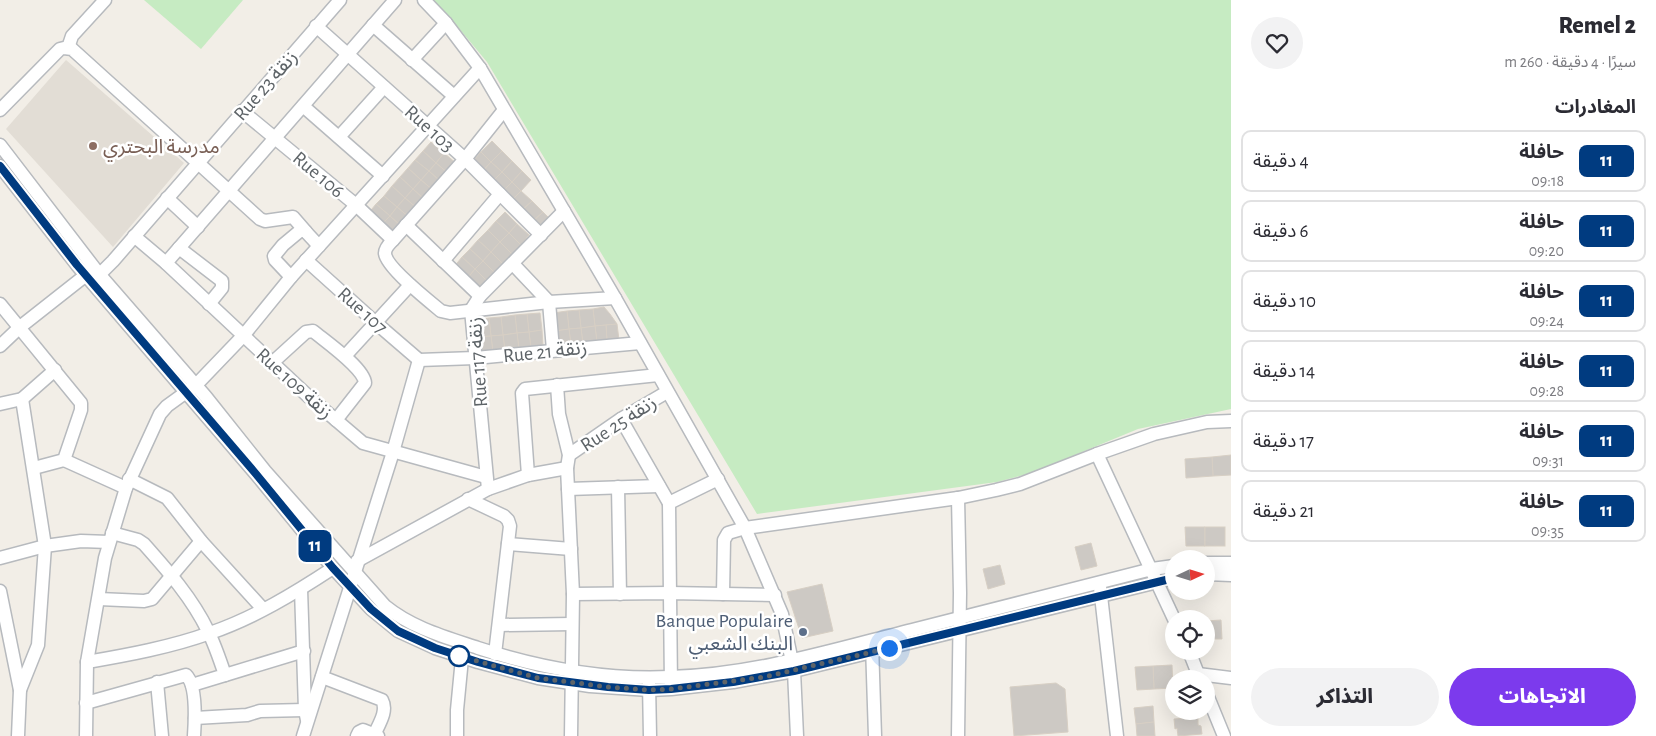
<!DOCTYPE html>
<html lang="ar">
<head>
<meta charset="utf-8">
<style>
	body { margin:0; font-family:"Alegreya Sans","Noto Sans Arabic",sans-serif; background:#f2f2f3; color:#2b2b33; direction:rtl; height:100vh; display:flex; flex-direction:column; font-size:19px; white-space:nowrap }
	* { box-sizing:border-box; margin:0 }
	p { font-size:16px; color:#7c7c81 }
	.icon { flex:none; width:28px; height:28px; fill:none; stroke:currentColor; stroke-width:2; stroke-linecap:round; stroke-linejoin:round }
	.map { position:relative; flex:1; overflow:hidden; direction:ltr }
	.sheet { display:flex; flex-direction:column; background:#fff; width:425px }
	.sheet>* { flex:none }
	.badge { padding:0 10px; border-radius:8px; font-size:18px; line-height:32px }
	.needle { width:32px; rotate:86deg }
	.controls { position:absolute; left:1165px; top:550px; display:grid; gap:10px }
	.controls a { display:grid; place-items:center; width:50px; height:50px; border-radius:50%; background:#fff; box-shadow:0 5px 20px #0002; font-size:25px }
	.you { position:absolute; width:25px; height:25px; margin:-12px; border:4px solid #fff; border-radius:50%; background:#1a73e8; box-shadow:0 0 0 8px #1a73e833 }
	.map>.badge { position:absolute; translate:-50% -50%; box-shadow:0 0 0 2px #fff }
	h2 { padding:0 20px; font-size:19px; line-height:45px }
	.round { display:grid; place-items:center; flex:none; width:52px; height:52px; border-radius:26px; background:#f2f2f3 }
	.head { display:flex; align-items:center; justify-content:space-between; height:85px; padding:0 20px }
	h1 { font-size:24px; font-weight:800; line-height:38px }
	.cta { display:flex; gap:10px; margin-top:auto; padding:10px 20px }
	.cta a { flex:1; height:58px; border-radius:30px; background:#7c3aed; color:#fff; font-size:20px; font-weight:800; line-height:58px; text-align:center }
	.cta a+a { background:#f2f2f3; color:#2b2b33 }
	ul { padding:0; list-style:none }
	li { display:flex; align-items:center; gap:15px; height:62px; margin:0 10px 8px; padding:0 10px; border:2px solid #e1e1e2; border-radius:10px }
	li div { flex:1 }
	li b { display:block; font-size:19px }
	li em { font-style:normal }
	li .badge { min-width:55px; font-weight:700; text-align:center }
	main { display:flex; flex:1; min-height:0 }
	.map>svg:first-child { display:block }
	.education { fill:#e2ddd5 }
	.green { fill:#c6ebc2 }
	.building { fill:#cdc9c4; stroke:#d7cfc4 }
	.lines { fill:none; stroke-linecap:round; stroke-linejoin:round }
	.minor-casing { stroke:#b7babe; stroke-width:15 }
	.minor { stroke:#fff; stroke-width:12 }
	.line-casing { stroke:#fff; stroke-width:11 }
	.line { stroke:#003b80; stroke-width:8 }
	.walk { stroke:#5e6468; stroke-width:5; stroke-dasharray:0 9 }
	.education-dot { fill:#8d6e63; stroke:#fff; stroke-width:2 }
	.service-dot { fill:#5c6f8a; stroke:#fff; stroke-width:2 }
	.stop-dot { fill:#fff; stroke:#003b80; stroke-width:2.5 }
	.labels { text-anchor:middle; stroke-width:5; stroke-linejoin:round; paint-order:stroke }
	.street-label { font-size:20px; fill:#5e6468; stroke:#fff }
	.education-label { font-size:20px; fill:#785e54; stroke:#fff; text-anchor:start }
	.service-label { font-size:20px; fill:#4e5e75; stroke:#fff; text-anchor:end }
</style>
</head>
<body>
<main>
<section class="sheet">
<div class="head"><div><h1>Remel 2</h1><p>سيرًا · 4 دقيقة · 260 m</p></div><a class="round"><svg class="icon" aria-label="heart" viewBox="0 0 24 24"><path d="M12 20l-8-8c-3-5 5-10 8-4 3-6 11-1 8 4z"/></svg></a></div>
<h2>المغادرات</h2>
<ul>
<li><span class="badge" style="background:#003b80;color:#fff">11</span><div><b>حافلة</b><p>09:18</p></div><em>4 دقيقة</em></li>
<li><span class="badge" style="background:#003b80;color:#fff">11</span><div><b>حافلة</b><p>09:20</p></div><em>6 دقيقة</em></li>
<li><span class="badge" style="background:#003b80;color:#fff">11</span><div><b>حافلة</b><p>09:24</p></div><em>10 دقيقة</em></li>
<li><span class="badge" style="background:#003b80;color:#fff">11</span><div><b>حافلة</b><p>09:28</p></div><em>14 دقيقة</em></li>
<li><span class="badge" style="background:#003b80;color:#fff">11</span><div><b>حافلة</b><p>09:31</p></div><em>17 دقيقة</em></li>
<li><span class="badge" style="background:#003b80;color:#fff">11</span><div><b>حافلة</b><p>09:35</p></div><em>21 دقيقة</em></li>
</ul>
<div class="cta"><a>الاتجاهات</a><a>التذاكر</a></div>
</section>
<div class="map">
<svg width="1231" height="736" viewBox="0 0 1231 736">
	<rect width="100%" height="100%" fill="#f2eee7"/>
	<!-- education -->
	<path class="education" d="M66 60 184 163 113 247 6 129Z"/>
	<!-- green -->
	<g class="green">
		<path d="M144 0H243L201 49Z"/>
		<path d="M430 0H1231V409L1138 429 1031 473 997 482 757 514 487 62 452 20Z"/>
	</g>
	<!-- building -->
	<g class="building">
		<path d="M492 141 502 151 491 162 481 152Z"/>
		<path d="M431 142 444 153 436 163 423 151Z"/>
		<path d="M423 151 436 163 429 171 415 160Z"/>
		<path d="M502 151 512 161 502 172 491 162Z"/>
		<path d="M481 152 491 162 481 173 471 163Z"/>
		<path d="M444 153 457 164 449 174 436 163Z"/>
		<path d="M415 160 429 171 421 180 408 168Z"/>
		<path d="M512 161 522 171 512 182 502 172Z"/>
		<path d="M491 162 502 172 491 183 481 173Z"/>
		<path d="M436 163 449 174 441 182 429 171Z"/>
		<path d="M408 168 421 180 413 189 400 177Z"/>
		<path d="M429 171 441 182 434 191 421 180Z"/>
		<path d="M522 171 531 180 521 191 512 182Z"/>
		<path d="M502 172 512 182 502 192 491 183Z"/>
		<path d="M400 177 413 189 405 198 392 186Z"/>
		<path d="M421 180 434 191 425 200 413 189Z"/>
		<path d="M512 182 521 191 511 201 502 192Z"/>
		<path d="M392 186 405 198 397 207 384 196Z"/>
		<path d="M413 189 425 200 418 209 405 198Z"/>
		<path d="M521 191 532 201 521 211 511 201Z"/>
		<path d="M384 196 397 207 390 216 376 204Z"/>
		<path d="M405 198 418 209 410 218 397 207Z"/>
		<path d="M532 201 543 212 532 222 521 211Z"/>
		<path d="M376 204 390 216 380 226 367 215Z"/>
		<path d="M397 207 410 218 402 227 390 216Z"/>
		<path d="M505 212 517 224 509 233 496 221Z"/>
		<path d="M543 212 552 221 542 232 532 222Z"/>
		<path d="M390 216 402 227 393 237 380 226Z"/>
		<path d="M496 221 509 233 500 242 488 230Z"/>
		<path d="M517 224 529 235 521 245 509 233Z"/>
		<path d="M488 230 500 242 491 252 478 240Z"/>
		<path d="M509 233 521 245 512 254 500 242Z"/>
		<path d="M478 240 491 252 483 261 470 249Z"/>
		<path d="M500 242 512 254 503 264 491 252Z"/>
		<path d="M470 249 483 261 475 269 462 257Z"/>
		<path d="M491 252 503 264 495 273 483 261Z"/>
		<path d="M462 257 475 269 466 280 453 268Z"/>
		<path d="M483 261 495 273 487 281 475 269Z"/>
		<path d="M475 269 487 281 478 291 466 280Z"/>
		<path d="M604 307 610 314 617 324 595 326 593 309Z"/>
		<path d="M593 309 595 326 581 328 579 310Z"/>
		<path d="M579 310 581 328 569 329 567 311Z"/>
		<path d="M567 311 569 329 555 331 553 313Z"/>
		<path d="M540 313 542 330 529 332 527 314Z"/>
		<path d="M527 314 529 332 517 333 515 315Z"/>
		<path d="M515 315 517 333 503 335 501 317Z"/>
		<path d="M501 317 503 335 491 336 489 318Z"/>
		<path d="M489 318 491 336 479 337 477 320Z"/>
		<path d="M617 324 619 340 607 341 606 325Z"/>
		<path d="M606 325 607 341 597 342 595 326Z"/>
		<path d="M595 326 597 342 583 344 581 328Z"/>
		<path d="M581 328 583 344 571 345 569 329Z"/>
		<path d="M569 329 571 345 557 347 555 331Z"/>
		<path d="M542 330 543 346 531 348 529 332Z"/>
		<path d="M529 332 531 348 519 349 517 333Z"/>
		<path d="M517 333 519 349 505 351 503 335Z"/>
		<path d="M503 335 505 351 493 352 491 336Z"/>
		<path d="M491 336 493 352 481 353 479 337Z"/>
		<path d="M1231 455V475L1213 476 1212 457Z"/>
		<path d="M1212 457 1213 476 1186 478 1185 459Z"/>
		<path d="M1185 527H1205V546H1186Z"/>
		<rect x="1205" y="527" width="20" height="19"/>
		<path d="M1091 543 1097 566 1081 570 1075 547Z"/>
		<path d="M1000 565 1005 584 988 589 983 569Z"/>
		<path d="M822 584 833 631 802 638 787 592Z"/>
		<path d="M1221 620 1222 639H1206V621Z"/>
		<path d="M1172 665 1173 688 1154 689 1153 666Z"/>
		<path d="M1153 666 1154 689 1137 690 1135 667Z"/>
		<path d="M1056 683 1065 689 1068 732 1014 736 1010 687Z"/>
		<path d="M1153 706 1154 722 1136 724 1134 708Z"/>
		<path d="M1198 717V725L1201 726 1202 734 1178 736 1177 728 1175 729 1174 719Z"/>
		<path d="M1154 722 1155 736H1137L1136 724Z"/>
	</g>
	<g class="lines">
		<defs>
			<g id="minor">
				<path d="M424 0 446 23 480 68 615 298 745 528 782 614 794 671 797 736"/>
				<path d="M373 25 454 96"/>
				<path d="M316 26 465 159 541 235"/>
				<path d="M68 48 72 36 105 0"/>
				<path d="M412 60 446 23"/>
				<path d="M303 106 383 176"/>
				<path d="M0 110 60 49 64 48 72 49 260 219 265 221 293 217 306 232"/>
				<path d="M504 110 465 159 393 240C390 243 385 248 385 253 385 266 430 302 441 311L450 313 549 302 615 298"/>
				<path d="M242 111 356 205 393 240"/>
				<path d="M339 137 384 87"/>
				<path d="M0 145 99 274 206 397 265 471 385 606C412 628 445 637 478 648 540 668 605 680 670 677 754 675 836 649 916 629 995 609 1073 589 1152 569L1174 566"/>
				<path d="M0 166 77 265 256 474 333 568 371 609 398 631 435 648 478 662 538 678 590 686 649 690 671 689 733 682 794 671 1174 578"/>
				<path d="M167 198 198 227"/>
				<path d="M406 225 480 296"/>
				<path d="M134 236 166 263 309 397 363 443 486 477"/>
				<path d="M179 248 222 281V288L209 304"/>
				<path d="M306 260 376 323 419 360"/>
				<path d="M443 261 500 194"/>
				<path d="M166 263 395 0"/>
				<path d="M513 264 549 302 553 350"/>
				<path d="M291 277 275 260 274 256 283 245 301 230 306 232 319 246"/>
				<path d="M94 280 113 261 340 0"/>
				<path d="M0 304 81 403V410L64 460 34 468"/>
				<path d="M0 346 20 327 86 275"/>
				<path d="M345 356 410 285"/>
				<path d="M419 360 475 358 640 343"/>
				<path d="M272 363 306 332 313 331C325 341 364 368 365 383L336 420"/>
				<path d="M557 385 559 414 569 455 567 468 573 594 571 736"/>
				<path d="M0 404 22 399 55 370"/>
				<path d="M621 419 669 503"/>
				<path d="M1097 454 1174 619"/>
				<path d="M569 455 621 419 667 392"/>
				<path d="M64 460 126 488"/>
				<path d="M528 475 522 393 525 389 658 375"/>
				<path d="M129 479 167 498 201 541 263 609"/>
				<path d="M618 487 620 594"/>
				<path d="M488 489 471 310 480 296 564 211"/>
				<path d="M568 489 659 486"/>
				<path d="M468 499 504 516 508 520 510 526 495 654"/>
				<path d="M112 533 138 540 144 544C168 571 192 598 208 631 215 645 220 660 225 675L192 685"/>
				<path d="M508 544 571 549"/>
				<path d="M0 558 45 546 81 541 109 542"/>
				<path d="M357 561 488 489 528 475 567 468"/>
				<path d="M1206 563H1231"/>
				<path d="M1206 574 1231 575"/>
				<path d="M1100 587 1117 736"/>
				<path d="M301 589 305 710 307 720"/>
				<path d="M0 591 20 690 18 736"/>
				<path d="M573 594 670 593 775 595"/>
				<path d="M723 594 724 540 728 533 745 528 958 498 996 490 1020 484 1097 454 1154 434 1207 422 1231 421"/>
				<path d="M99 599 144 601 152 599 201 541"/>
				<path d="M499 625 572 624"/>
				<path d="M872 645 875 736"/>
				<path d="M1189 651 1200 679"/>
				<path d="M87 662C128 655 171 647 210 633 254 618 295 593 333 568"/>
				<path d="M1198 674 1231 678"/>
				<path d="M225 675 304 651"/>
				<path d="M322 677 382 700C388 711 379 724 374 735"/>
				<path d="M157 682 162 736"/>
				<path d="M649 683 650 736"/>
				<path d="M671 686 669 503 718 479"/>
				<path d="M20 690 38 645 45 546 22 399"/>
				<path d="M1206 692 1224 736"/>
				<path d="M86 703 186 675C197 685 195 721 194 736"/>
				<path d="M195 718 247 715 260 711 305 710"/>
				<path d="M86 736 87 662 105 558 126 488 160 414 167 406 196 385 243 336 291 277 480 68"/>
				<path d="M303 736 393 452 419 360"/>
				<path d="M357 736 359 732 363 730 378 736"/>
				<path d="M457 736V710L463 648"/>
				<path d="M958 736 960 593 958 498"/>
			</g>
		</defs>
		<!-- minor casing -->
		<use href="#minor" class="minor-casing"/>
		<!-- minor -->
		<use href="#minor" class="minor"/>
	</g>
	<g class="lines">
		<defs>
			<path id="line" d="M0 166 77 265 256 474 333 568 371 609 398 631 435 648 478 662 538 678 608 687 649 690 671 689 733 682 794 671 1174 578"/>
		</defs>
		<!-- line casing -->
		<use href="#line" class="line-casing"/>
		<!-- line -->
		<use href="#line" class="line"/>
		<!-- walk -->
		<path class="walk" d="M459 656 538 678 608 687 649 690 671 689 764 677 889 648"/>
	</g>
	<!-- markers -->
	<circle class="education-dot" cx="93" cy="146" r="5"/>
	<circle class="service-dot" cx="803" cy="632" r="5"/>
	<circle class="stop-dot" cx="459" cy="656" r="10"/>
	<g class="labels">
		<!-- street labels -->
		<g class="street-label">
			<text transform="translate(265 85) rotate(-49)" y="7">Rue 23 زنقة</text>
			<text transform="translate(430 128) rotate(42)" y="7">Rue 103</text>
			<text transform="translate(319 174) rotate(40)" y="7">Rue 106</text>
			<text transform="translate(363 310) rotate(42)" y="7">Rue 107</text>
			<text transform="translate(545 351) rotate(-6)" y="7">Rue 21 زنقة</text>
			<text transform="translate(477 362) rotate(-94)" y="7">Rue 117 زنقة</text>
			<text transform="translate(295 383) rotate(42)" y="7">Rue 109 زنقة</text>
			<text transform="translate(618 423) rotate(-33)" y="7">Rue 25 زنقة</text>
		</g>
		<!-- education labels -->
		<g class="education-label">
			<text x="103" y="153">مدرسة البحتري</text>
		</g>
		<!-- service labels -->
		<g class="service-label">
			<text x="793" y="627">Banque Populaire<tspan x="793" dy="23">البنك الشعبي</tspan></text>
		</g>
	</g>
</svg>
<div class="controls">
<a><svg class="needle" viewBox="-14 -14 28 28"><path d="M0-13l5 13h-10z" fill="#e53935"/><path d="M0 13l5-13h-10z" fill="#7c7c81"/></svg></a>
<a><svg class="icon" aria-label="locate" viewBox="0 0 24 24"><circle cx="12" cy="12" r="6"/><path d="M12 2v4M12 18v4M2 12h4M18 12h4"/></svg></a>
<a><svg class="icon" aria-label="layers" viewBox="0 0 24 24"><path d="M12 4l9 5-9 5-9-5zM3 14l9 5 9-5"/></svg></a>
</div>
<div class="you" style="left:889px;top:648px"></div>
<b class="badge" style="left:315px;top:546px;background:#003b80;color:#fff">11</b>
</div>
</main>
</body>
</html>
